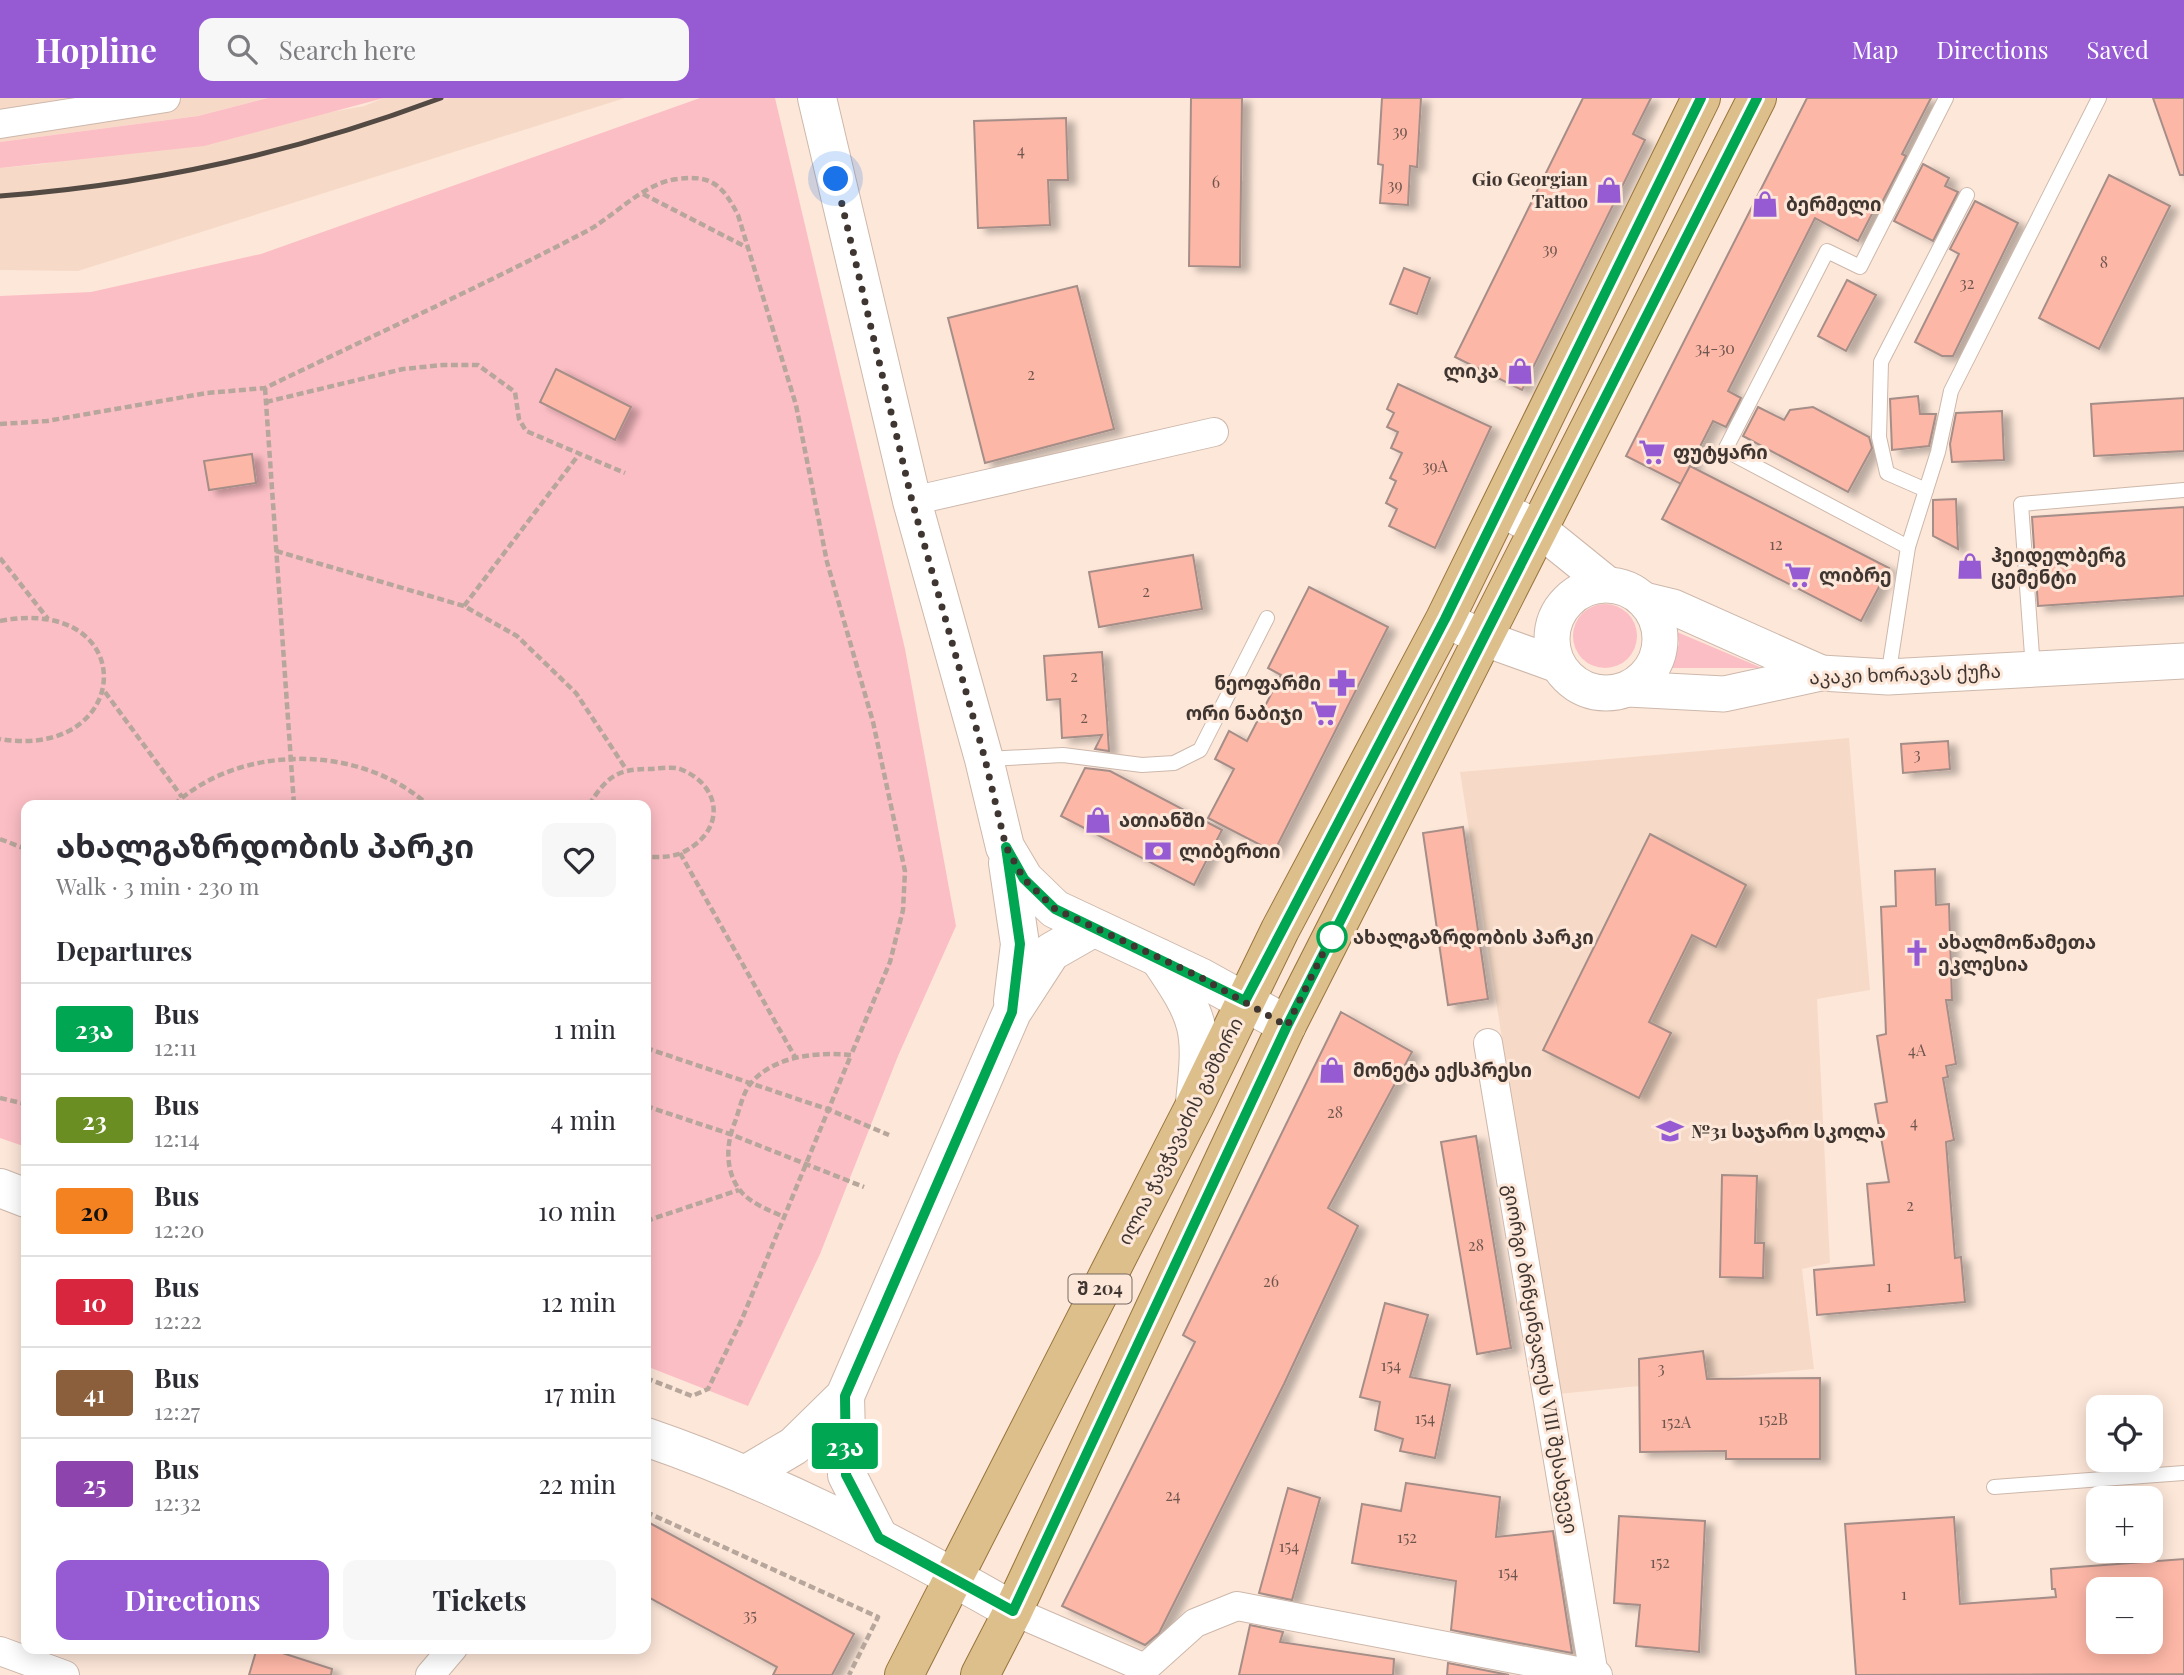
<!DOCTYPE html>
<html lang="en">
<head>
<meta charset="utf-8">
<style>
	body { margin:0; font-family:"Playfair Display","Noto Sans Georgian",serif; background:#f7f7f7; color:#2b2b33; height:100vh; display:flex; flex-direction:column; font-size:26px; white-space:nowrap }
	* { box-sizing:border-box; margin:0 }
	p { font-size:23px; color:#7c7c81 }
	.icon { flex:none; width:38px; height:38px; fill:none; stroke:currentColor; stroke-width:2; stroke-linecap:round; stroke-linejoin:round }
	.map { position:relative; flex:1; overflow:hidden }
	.side { position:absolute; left:21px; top:702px; width:630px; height:854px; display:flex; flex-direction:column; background:#fff; border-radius:14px; box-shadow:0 4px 18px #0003 }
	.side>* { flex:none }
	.badge { padding:0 14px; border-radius:5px; font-size:24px; line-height:46px }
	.buttons { position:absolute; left:2086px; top:1297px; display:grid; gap:14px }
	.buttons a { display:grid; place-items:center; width:77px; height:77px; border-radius:14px; background:#fff; box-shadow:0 4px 18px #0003; font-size:35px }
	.you { position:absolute; width:35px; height:35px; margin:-18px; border:5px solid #fff; border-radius:50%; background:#1a73e8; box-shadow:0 0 0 10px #1a73e833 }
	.map>.badge { position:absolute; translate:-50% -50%; box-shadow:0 0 0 4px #fff }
	h2 { padding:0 35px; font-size:26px; line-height:63px }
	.round { display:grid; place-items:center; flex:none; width:74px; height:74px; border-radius:14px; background:#f7f7f7 }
	.summary { display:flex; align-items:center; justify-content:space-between; height:119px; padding:0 35px }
	h1 { font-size:33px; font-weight:700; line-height:52px }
	.cta { display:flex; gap:14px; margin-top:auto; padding:14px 35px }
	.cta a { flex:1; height:80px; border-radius:14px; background:#965bd3; color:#fff; font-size:28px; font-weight:700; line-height:80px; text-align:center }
	.cta a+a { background:#f7f7f7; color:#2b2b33 }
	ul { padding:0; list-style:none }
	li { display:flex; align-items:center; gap:21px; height:91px; padding:0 35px; border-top:2px solid #e1e1e2 }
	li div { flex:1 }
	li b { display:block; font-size:26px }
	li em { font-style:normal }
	li .badge { min-width:77px; font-weight:700; text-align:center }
	header { display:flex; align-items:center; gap:42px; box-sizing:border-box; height:98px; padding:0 35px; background:#965bd3; color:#fff }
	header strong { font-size:33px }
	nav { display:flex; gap:38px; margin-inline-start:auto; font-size:24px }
	.search { width:490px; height:63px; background:#f7f7f7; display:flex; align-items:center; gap:18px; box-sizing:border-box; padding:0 24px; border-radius:14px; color:#7c7c81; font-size:26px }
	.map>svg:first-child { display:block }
	.built { fill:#f6dac7 }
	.green { fill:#fcbec5 }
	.building { fill:#fdb7a7; stroke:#a68e88; stroke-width:2; fill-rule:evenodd; filter:url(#shadow) }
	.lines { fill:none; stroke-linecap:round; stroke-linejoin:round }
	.service-casing { stroke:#cdb8ab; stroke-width:16 }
	.minor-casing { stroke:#cdb8ab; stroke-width:30 }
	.tertiary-casing { stroke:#cdb8ab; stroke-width:37 }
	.secondary-casing { stroke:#cdb8ab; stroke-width:40 }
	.primary-casing { stroke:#97743b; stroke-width:40 }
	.path { stroke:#b7a69b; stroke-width:4.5; stroke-dasharray:7 3.5; stroke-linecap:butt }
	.service { stroke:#fff; stroke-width:14 }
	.minor { stroke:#fff; stroke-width:28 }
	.tertiary { stroke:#fff; stroke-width:35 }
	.secondary { stroke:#fff; stroke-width:38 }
	.primary { stroke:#ddbf8c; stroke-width:38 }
	.rail { stroke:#544a44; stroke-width:5 }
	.line-casing { stroke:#fff; stroke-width:16 }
	.line { stroke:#00a651; stroke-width:10 }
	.walk { stroke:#3f3631; stroke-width:7; stroke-dasharray:0 12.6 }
	.stop-dot { fill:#fff; stroke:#00a651; stroke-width:3.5 }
	.labels { text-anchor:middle; stroke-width:6; stroke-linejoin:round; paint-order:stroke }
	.number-label { font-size:16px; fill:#6e564e }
	.shield { fill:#fde7d9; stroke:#786b63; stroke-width:2 }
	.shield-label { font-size:18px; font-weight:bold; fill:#3f3631 }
	.poi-label { font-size:19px; font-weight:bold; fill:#3f3631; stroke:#fde7d9; text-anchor:start }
	.street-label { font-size:19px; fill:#3f3631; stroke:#fde7d9 }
	.stop-label { font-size:19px; font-weight:bold; fill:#3f3631; stroke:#fde7d9; text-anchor:start }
</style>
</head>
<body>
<header>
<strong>Hopline</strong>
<div class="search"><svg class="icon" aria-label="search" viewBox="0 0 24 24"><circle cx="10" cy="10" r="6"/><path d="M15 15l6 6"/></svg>Search here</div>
<nav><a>Map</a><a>Directions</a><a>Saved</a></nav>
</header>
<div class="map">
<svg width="2184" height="1577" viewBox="0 0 2184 1577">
	<defs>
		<filter id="shadow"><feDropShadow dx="8" dy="4.5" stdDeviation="3.5" flood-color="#0004"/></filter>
	</defs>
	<rect width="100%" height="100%" fill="#fde7d9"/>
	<!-- built -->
	<g class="built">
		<path d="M0 0H268L198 18 0 44Z"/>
		<path d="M384 0H625L78 173 0 172V70L43 66 364 8Z"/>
		<path d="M1849 640 1870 892 1817 901 1830 1165 1802 1171 1814 1271 1558 1296 1460 674Z"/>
	</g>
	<!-- green -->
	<g class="green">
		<path d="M268 0H384L204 48 0 70V44L198 18Z"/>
		<path d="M700 0H775L905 551 956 828 898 958 820 1156 748 1308 646 1268V707H26V1049L0 1040V198L91 194 261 156Z"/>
		<circle cx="1605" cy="538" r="32"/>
		<path d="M1677 534 1762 570H1670L1679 546Z"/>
	</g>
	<!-- building -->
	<g class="building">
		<path d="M1191 0H1242L1240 169 1189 168Z"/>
		<path d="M1382 0H1421L1417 69 1410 68 1408 107 1380 105 1383 67 1378 66Z"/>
		<path d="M1583 0H1651L1633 36 1645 42 1522 292 1455 259Z"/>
		<path d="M1807 0H1931L1902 56 1906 58 1877 114 1874 112 1858 143 1815 120 1728 293 1741 300 1726 329 1713 323 1681 386 1626 358Z"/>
		<path d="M2153 0H2184V77H2180Z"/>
		<path d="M1066 20 1068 82H1048L1050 127 978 130 974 23Z"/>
		<path d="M1923 66 1949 80 1945 88 1958 94 1933 143 1894 123Z"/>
		<path d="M2109 77 2170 108 2099 251 2039 220Z"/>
		<path d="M1975 103 2018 125 1953 258H1942L1915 244 1959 156 1950 151Z"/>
		<path d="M1404 170 1430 180 1417 216 1390 206Z"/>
		<path d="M1847 182 1876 197 1846 253 1818 238Z"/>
		<path d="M1077 188 1114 331 985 365 948 220Z"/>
		<path d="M556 271 631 309 615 342 540 304Z"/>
		<path d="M1398 286 1491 329 1435 450 1389 428 1397 411 1386 405 1396 383 1390 380 1402 355 1391 350 1398 334 1387 329 1394 315 1387 311Z"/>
		<path d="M1918 298 1920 316H1936L1929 348 1892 352 1890 301Z"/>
		<path d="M2184 300V353L2094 358 2091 306Z"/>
		<path d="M1758 309 1784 322 1790 312 1813 309 1869 339 1872 350 1848 394 1743 338Z"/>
		<path d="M2002 313 2004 362 1952 364 1950 346 1956 315Z"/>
		<path d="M252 356 256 385 209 392 204 363Z"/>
		<path d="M1690 368 1889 470 1861 523 1662 421Z"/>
		<path d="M1956 401 1958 451 1933 438V402Z"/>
		<path d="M2184 409V498L2038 508 2032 419Z"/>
		<path d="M1193 457 1202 511 1099 529 1089 474Z"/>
		<path d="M1309 489 1388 529 1274 754 1208 720 1234 671 1215 661 1229 633 1247 643 1281 577 1268 570Z"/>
		<path d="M1102 554 1107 622 1109 653 1095 651 1102 637 1062 640 1060 601 1047 602 1044 558Z"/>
		<path d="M1948 643 1950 671 1903 675 1901 646Z"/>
		<path d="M1085 670 1110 673 1222 732 1194 787 1061 718Z"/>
		<path d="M1463 729 1488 901 1448 907 1423 735Z"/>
		<path d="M1650 736 1746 787 1716 849 1692 837 1649 924 1671 935 1639 1000 1543 952Z"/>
		<path d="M1935 771 1936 807 1949 806 1952 902H1946L1956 966 1946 968 1948 979 1943 980 1954 1042 1946 1044 1955 1160 1961 1159 1965 1204 1817 1217 1814 1172 1874 1167 1867 1086 1889 1084 1875 1006 1887 1004 1877 938 1886 936 1881 809 1896 808 1895 773Z"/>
		<path d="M1341 914 1412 954 1328 1110 1358 1128 1284 1286 1159 1535 1145 1547 1062 1508 1195 1244 1183 1237Z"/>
		<path d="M1476 1038 1511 1250 1477 1256 1441 1044Z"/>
		<path d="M1722 1077 1757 1078 1755 1145H1764L1763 1180 1720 1179Z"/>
		<path d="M1385 1205 1428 1217 1410 1279 1450 1287 1435 1360 1400 1353 1403 1341 1375 1332 1380 1304 1360 1299Z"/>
		<path d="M1703 1253 1707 1281 1820 1280V1361H1726V1353L1640 1354 1639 1261Z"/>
		<path d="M1406 1385 1500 1399 1496 1439 1553 1433 1572 1555 1451 1532 1456 1483 1352 1465 1362 1406 1401 1413Z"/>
		<path d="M1288 1390 1320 1400 1292 1502 1259 1495Z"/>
		<path d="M1619 1418 1705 1423 1699 1554 1636 1548 1640 1507 1614 1505Z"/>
		<path d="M1954 1419 1960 1506 2056 1499 2055 1491H2052L2051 1471 2184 1461V1576L1856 1577 1845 1426ZM2098 1491H2151V1544H2098Z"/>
		<path d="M646 1423 854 1536 832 1577H773L777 1569 646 1498Z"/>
		<path d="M1250 1527 1283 1534 1280 1544 1394 1561 1393 1577H1239Z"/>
		<path d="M257 1550H267L332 1571 331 1577H249Z"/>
		<path d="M1448 1565 1509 1577H1447Z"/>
	</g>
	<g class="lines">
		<defs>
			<g id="service">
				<path d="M1926 392 1887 375 1879 339 1881 264 1967 97"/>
				<path d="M1908 449 1938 354 1951 293 2099 0"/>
				<path d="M2033 571 2021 406 2184 392"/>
				<path d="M1888 579 1908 449 1725 352 1827 153 1860 169 1946 0"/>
				<path d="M987 661 1063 657 1142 667 1174 665 1200 652 1267 520"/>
				<path d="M1994 1389 2184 1375"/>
			</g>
			<g id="minor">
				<path d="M0 26 166 0"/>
				<path d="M912 403 1214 334"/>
				<path d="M1488 945 1594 1577"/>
				<path d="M1013 1513 1145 1570"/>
				<path d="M0 1553 65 1577"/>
				<path d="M1145 1570 1195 1525 1237 1508 1598 1577"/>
				<path d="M430 1577 453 1550"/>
			</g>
			<g id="tertiary">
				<path d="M1499 410 1539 431 1607 486"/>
				<circle cx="1606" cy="541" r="54"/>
				<path d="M1644 502 1673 509 1821 575"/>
				<path d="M1445 521 1483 540 1558 567"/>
				<path d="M1628 591 1724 596 1821 575 1888 579 2184 563"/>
			</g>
			<g id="secondary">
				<path d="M817 0 912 403 984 661 1005 749 1024 781 1055 811 1200 879 1287 927"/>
				<path d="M1008 765 1020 846 1013 903"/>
				<path d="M1159 860C1201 921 1203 931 1195 1004"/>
				<path d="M0 1090 26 1100"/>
				<path d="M845 1298 847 1377 879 1440"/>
				<path d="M646 1339C774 1383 896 1446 1013 1513"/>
				<path d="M745 1377 794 1348 845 1298 1012 914 1051 854 1093 830"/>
			</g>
			<g id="primary">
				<path d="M904 1577 1195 1007 1280 832 1445 521 1701 0"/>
				<path d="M980 1577 1013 1513 1287 927 1757 0"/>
			</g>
		</defs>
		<!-- service casing -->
		<use href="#service" class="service-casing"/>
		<!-- minor casing -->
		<use href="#minor" class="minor-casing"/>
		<!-- tertiary casing -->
		<use href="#tertiary" class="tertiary-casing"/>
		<!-- secondary casing -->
		<use href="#secondary" class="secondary-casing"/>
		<!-- primary casing -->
		<use href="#primary" class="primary-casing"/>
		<!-- path -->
		<g class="path">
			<path d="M643 96 746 149"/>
			<path d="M265 290 294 707"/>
			<path d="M266 304 403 271 443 267H478L515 294 519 321 526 333 625 375"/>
			<path d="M0 326 47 323 207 295 265 290C372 238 480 189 585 134 614 119 643 85 677 81 712 76 723 88 738 117L796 307 827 464 873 624 905 773 903 812 890 864 851 957C818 954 775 957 751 985 743 994 739 1013 735 1024 726 1045 725 1072 739 1091 749 1105 769 1112 784 1119"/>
			<path d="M276 453 464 508 517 538 576 595 626 671"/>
			<path d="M0 460 48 521"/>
			<path d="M464 508 580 355"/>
			<path d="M0 523C142 496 135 663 0 641"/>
			<path d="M105 594 182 699"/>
			<path d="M174 707C240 645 361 646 428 707"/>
			<path d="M589 707C606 680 616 671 648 671 658 671 671 668 680 671 721 687 726 730 687 752 674 760 660 759 646 759"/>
			<path d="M0 741 26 751"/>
			<path d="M680 755 795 959"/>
			<path d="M646 950 830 1012 889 1037"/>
			<path d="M0 1000 26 1006"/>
			<path d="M646 1008 730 1036 864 1089"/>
			<path d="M646 1123 739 1092"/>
			<path d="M646 1280 692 1298 708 1291 742 1221 851 957"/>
			<path d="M646 1414 878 1519 849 1577"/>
		</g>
		<!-- service -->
		<use href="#service" class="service"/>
		<!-- minor -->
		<use href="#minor" class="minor"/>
		<!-- tertiary -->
		<use href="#tertiary" class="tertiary"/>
		<!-- secondary -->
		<use href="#secondary" class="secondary"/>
		<!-- primary -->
		<use href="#primary" class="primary"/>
		<!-- rail -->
		<path class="rail" d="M0 98C151 87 300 53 441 0"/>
	</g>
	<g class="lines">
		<defs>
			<path id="line" d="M1701 0 1445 521 1245 903 1055 811 1024 781 1006 749 1020 846 1012 914 845 1298 846 1377 879 1440 1013 1513 1287 928 1757 0"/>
		</defs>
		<!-- line casing -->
		<use href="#line" class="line-casing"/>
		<!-- line -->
		<use href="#line" class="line"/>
		<!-- walk -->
		<path class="walk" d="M836 81 912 403 985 661 1006 749 1024 781 1055 811 1200 879 1287 928 1335 831 1332 839"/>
	</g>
	<!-- icons -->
	<defs>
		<symbol id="shop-bare" viewBox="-9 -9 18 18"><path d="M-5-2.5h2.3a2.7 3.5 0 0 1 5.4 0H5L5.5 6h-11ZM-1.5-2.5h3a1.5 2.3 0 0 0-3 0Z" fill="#965bd3" stroke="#fde7d9" stroke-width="2.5" paint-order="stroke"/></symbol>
		<symbol id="supermarket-bare" viewBox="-9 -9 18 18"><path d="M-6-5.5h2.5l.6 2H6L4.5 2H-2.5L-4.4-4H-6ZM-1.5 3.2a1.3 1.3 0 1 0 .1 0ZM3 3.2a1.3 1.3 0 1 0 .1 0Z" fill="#965bd3" stroke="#fde7d9" stroke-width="2.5" paint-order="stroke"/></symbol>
		<symbol id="pharmacy-bare" viewBox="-9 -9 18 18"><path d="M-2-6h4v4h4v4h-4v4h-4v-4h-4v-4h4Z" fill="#965bd3" stroke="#fde7d9" stroke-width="2.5" paint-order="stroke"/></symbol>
		<symbol id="bank-bare" viewBox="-9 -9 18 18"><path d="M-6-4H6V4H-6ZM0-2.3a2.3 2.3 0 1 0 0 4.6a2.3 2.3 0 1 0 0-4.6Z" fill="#965bd3" stroke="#fde7d9" stroke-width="2.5" paint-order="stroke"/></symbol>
		<symbol id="church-bare" viewBox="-9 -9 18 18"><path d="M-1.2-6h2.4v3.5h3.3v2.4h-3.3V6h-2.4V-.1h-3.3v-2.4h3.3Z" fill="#965bd3" stroke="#fde7d9" stroke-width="2.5" paint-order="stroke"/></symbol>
		<symbol id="school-bare" viewBox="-9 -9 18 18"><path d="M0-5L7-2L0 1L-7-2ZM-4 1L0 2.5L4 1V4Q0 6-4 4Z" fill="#965bd3" stroke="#fde7d9" stroke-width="2.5" paint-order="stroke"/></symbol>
	</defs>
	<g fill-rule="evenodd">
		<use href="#shop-bare" x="1590" y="73" width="38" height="38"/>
		<use href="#shop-bare" x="1746" y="87" width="38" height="38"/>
		<use href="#shop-bare" x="1501" y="254" width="38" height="38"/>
		<use href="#supermarket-bare" x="1633" y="335" width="38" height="38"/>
		<use href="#shop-bare" x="1951" y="449" width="38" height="38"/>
		<use href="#supermarket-bare" x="1779" y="458" width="38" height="38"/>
		<use href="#pharmacy-bare" x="1323" y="566" width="38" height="38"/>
		<use href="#supermarket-bare" x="1305" y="596" width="38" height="38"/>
		<use href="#shop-bare" x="1079" y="703" width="38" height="38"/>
		<use href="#bank-bare" x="1139" y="734" width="38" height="38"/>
		<use href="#church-bare" x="1898" y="836" width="38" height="38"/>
		<use href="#shop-bare" x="1313" y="953" width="38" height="38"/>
		<use href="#school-bare" x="1651" y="1014" width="38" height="38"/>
	</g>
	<!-- markers -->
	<circle class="stop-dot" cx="1332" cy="839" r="14"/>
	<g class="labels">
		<!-- number labels -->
		<g class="number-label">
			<text x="1400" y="39">39</text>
			<text x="1021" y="58">4</text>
			<text x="1216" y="90">6</text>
			<text x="1395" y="93">39</text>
			<text x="1550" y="157">39</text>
			<text x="2104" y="170">8</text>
			<text x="1967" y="191">32</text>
			<text x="1715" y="256">34-30</text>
			<text x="1031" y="282">2</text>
			<text x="1435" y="374">39A</text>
			<text x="1776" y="452">12</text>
			<text x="1146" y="499">2</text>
			<text x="1074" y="584">2</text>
			<text x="1084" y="625">2</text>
			<text x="1917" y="662">3</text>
			<text x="1917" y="958">4A</text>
			<text x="1335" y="1020">28</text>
			<text x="1914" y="1030">4</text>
			<text x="1910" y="1113">2</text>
			<text x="1476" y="1153">28</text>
			<text x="1271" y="1189">26</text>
			<text x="1889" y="1194">1</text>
			<text x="1391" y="1273">154</text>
			<text x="1661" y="1276">3</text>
			<text x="1425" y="1326">154</text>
			<text x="1773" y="1327">152B</text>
			<text x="1676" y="1330">152A</text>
			<text x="1173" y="1403">24</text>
			<text x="1407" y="1445">152</text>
			<text x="1289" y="1454">154</text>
			<text x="1660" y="1470">152</text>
			<text x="1508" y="1480">154</text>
			<text x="1904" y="1502">1</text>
			<text x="750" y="1523">35</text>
		</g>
		<!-- shield labels -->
		<rect class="shield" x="1068.5" y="1176.5" width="63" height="29" rx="5"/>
		<g class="shield-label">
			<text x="1100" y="1197">შ 204</text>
		</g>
		<!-- poi labels -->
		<g class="poi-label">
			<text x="1588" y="88" text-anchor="end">Gio Georgian<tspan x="1588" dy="22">Tattoo</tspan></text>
			<text x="1786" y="113">ბერმელი</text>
			<text x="1499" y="280" text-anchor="end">ლიკა</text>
			<text x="1673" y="361">ფუტყარი</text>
			<text x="1991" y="464">ჰეიდელბერგ<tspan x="1991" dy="22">ცემენტი</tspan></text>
			<text x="1819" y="484">ლიბრე</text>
			<text x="1321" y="592" text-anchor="end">ნეოფარმი</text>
			<text x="1303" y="622" text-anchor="end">ორი ნაბიჯი</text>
			<text x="1119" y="729">ათიანში</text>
			<text x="1179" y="760">ლიბერთი</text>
			<text x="1938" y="851">ახალმოწამეთა<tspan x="1938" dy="22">ეკლესია</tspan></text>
			<text x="1353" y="979">მონეტა ექსპრესი</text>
			<text x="1691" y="1040">№31 საჯარო სკოლა</text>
		</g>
		<!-- street labels -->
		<g class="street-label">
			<text transform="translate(1905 576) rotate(-2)" y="7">აკაკი ხორავას ქუჩა</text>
			<text transform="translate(1180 1033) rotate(-63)" y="7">ილია ჭავჭავაძის გამზირი</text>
			<text transform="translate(1541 1261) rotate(80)" y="7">გიორგი ბრწყინვალეს VIII შესახვევი</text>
		</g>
		<!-- stop labels -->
		<g class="stop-label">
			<text x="1353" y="846">ახალგაზრდობის პარკი</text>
		</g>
	</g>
</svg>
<div class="buttons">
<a><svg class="icon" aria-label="locate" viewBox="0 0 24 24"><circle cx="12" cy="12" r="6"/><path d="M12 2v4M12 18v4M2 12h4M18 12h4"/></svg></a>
<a>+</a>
<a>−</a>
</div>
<div class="you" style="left:836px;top:81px"></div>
<b class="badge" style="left:845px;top:1348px;background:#00a651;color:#fff">23ა</b>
<section class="side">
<div class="summary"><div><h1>ახალგაზრდობის პარკი</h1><p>Walk · 3 min · 230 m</p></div><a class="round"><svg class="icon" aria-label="heart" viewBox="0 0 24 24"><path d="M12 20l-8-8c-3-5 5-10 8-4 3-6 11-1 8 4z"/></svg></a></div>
<h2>Departures</h2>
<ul>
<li><span class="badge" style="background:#00a651;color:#fff">23ა</span><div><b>Bus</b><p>12:11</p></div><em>1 min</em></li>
<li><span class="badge" style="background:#6b8e23;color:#fff">23</span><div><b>Bus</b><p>12:14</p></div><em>4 min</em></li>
<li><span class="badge" style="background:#f58220;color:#111">20</span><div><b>Bus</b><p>12:20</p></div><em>10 min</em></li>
<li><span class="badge" style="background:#d7263d;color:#fff">10</span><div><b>Bus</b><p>12:22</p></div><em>12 min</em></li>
<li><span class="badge" style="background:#8b5e3c;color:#fff">41</span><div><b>Bus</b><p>12:27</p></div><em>17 min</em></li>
<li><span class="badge" style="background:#8e44ad;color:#fff">25</span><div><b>Bus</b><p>12:32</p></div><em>22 min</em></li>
</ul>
<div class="cta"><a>Directions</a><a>Tickets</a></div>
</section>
</div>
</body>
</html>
